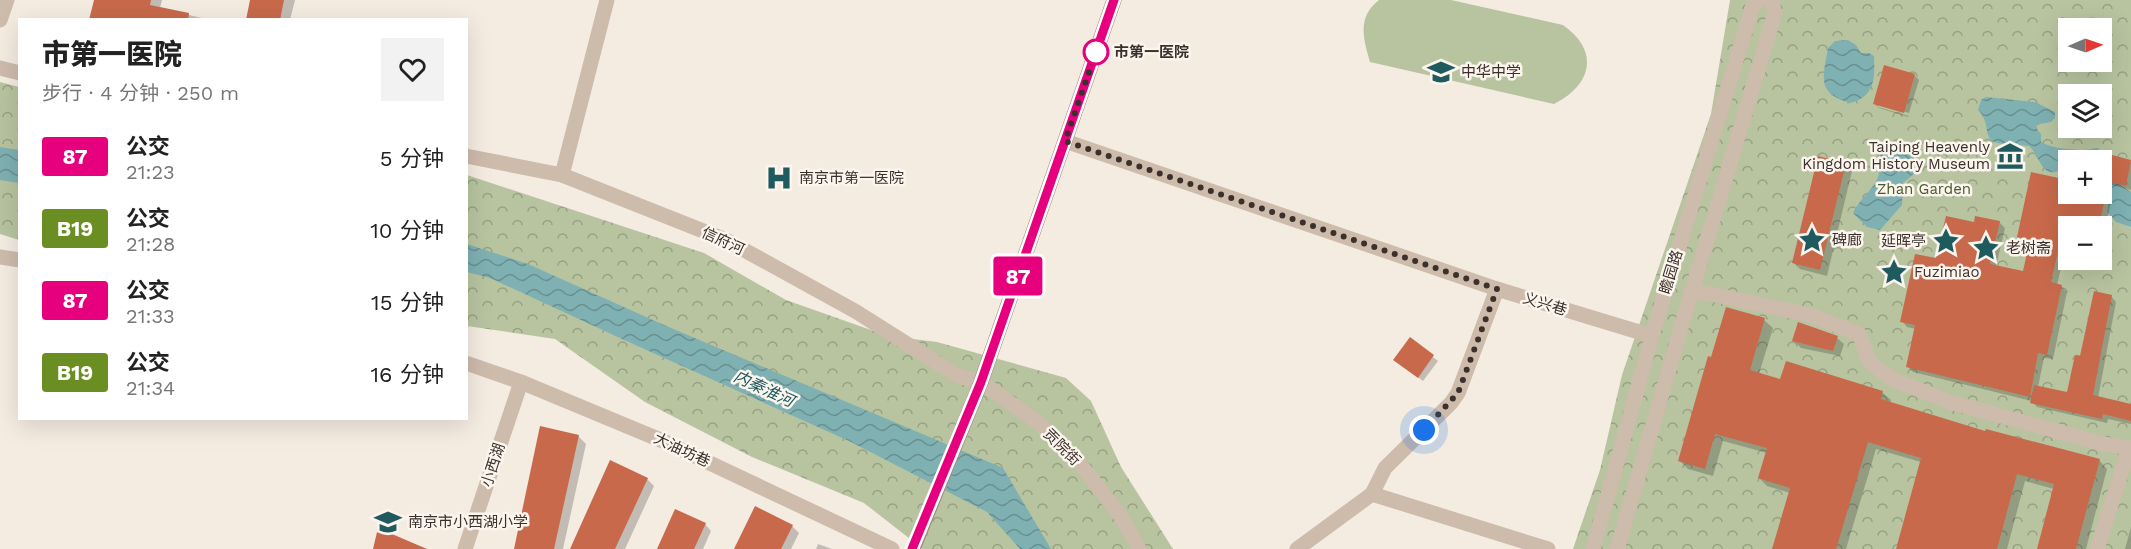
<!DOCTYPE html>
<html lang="zh">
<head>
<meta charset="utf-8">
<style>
	body { margin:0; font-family:"Work Sans","Noto Sans SC",sans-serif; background:#f2f2f2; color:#222; height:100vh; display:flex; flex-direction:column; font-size:22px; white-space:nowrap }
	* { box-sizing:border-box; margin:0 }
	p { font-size:20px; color:#767676 }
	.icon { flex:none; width:33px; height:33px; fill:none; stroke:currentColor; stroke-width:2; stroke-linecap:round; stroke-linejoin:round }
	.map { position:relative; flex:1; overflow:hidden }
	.drawer { position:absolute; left:18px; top:18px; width:450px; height:402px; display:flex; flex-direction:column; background:#fff; border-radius:0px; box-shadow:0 6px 24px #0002 }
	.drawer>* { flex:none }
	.badge { padding:0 12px; border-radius:4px; font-size:21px; line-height:39px }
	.needle { width:39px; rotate:88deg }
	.buttons { position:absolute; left:2058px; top:18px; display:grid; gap:12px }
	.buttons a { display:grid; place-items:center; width:54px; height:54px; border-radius:0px; background:#fff; box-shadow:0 6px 24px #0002; font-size:30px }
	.you { position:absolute; width:30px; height:30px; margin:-15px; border:4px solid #fff; border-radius:50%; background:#1a73e8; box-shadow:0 0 0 9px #1a73e833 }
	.map>.badge { position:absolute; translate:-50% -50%; box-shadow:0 0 0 3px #fff }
	.round { display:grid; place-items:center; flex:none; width:63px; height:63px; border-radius:0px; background:#f2f2f2 }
	.headline { display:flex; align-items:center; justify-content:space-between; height:102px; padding:0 24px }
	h1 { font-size:28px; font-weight:800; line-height:45px }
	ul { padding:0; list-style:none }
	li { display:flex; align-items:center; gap:18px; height:72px; padding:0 24px }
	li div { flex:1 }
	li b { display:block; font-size:22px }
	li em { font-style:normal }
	li .badge { min-width:66px; font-weight:700; text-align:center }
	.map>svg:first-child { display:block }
	.park { fill:url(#park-crowns); fill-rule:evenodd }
	.garden { fill:#b8c4a0 }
	.water { fill:url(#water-waves) }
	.shadow { fill:#0003 }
	.building { fill:#c8694b }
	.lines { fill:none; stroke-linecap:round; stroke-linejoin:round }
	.minor { stroke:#cdbbac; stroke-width:15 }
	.secondary { stroke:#a18a7d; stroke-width:15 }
	.line-casing { stroke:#fff; stroke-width:14 }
	.line { stroke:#e6007e; stroke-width:9 }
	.walk { stroke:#3b302b; stroke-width:6; stroke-dasharray:0 10.8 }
	.stop-dot { fill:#fff; stroke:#e6007e; stroke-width:3 }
	.labels { text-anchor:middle; stroke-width:5; stroke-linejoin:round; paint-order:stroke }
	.stop-label { font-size:15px; font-weight:bold; fill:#3b302b; stroke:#fbf5ee; text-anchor:start }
	.poi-label { font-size:15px; fill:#3b302b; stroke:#fbf5ee; text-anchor:start }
	.park-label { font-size:15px; fill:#4a5a2e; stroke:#fbf5ee }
	.street-label { font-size:15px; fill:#3b302b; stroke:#fbf5ee }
	.water-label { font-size:16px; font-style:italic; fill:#1f5a5e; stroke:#fbf5ee }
</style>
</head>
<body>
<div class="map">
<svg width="2131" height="549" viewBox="0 0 2131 549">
	<defs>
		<pattern id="park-crowns" width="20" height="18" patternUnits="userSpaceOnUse" patternTransform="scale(1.5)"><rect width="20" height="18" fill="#b8c4a0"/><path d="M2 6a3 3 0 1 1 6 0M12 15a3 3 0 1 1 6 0" fill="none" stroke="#97a083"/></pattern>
		<pattern id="water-waves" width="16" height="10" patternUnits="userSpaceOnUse" patternTransform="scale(1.5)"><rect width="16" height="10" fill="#7fb0b2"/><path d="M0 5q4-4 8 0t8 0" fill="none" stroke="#699091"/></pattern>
	</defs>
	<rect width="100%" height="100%" fill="#f4ebe1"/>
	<!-- park -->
	<g class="park">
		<path d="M1730 0H2131V549H1573L1600 470 1622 375 1711 114ZM2068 28H2102V62H2068ZM2068 94H2102V128H2068ZM2068 160H2102V194H2068ZM2068 226H2102V260H2068Z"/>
		<path d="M0 82 19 87V240L0 234Z"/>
		<path d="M467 175 704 253 786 300 888 336 937 342 1066 378 1091 401 1121 467 1173 549H923L864 503 752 457 645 402 555 339 467 326Z"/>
	</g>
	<!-- garden -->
	<path class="garden" d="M1379 0H1451L1563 25C1600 51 1592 85 1554 104L1370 62C1363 38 1357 17 1379 0Z"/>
	<!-- water -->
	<g class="water">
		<path d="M1848 40 1856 45 1861 53H1869L1874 56C1875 78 1875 97 1850 103 1816 93 1823 78 1828 48L1835 41Z"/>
		<path d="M1986 97 2035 102 2055 112V118L2051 122 2040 124 2035 127 2041 134V142C2050 148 2072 150 2084 150 2089 150 2093 148 2098 148L2100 152 2088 160H2068V166C2063 167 2061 171 2055 172 2041 175 2038 153 2029 146 2016 144 2003 146 1991 141 1984 129 1989 121 1978 110L1981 100Z"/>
		<path d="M1887 145 1893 151 1910 147 1914 149V174L1903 183 1902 205 1880 230 1867 227 1853 213C1859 199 1873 191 1878 177 1882 166 1876 151 1887 145Z"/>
		<path d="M0 147 19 150V183L0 180Z"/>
		<path d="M2102 173 2131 192V227L2116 222 2107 212 2111 192 2110 189 2102 185Z"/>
		<path d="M467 244 528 264 664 325 1003 468 1051 549H1020L987 512 849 441 622 339 490 278 467 272Z"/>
	</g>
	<!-- shadow -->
	<g class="shadow">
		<path d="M95 0H162L160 8 210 20H91Z"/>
		<path d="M252 0H295L290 20H247Z"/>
		<path d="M1885 67 1915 76 1919 80 1909 113 1878 104V107L1875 104Z"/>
		<path d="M1878 107 1909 116 1908 117 1879 108Z"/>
		<path d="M2113 157 2131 162V190L2112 185 2108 181Z"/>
		<path d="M1845 164 1852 171 1827 276 1800 269 1794 263Z"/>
		<path d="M2032 174 2068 182V194H2102V189L2107 190 2112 196 2102 246V226H2068V247L2066 246 2057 285 2061 286 2067 292 2053 359 2044 358 2038 387 2068 394 2081 358 2111 296 2116 302 2098 398 2130 405 2131 400V424L2108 419 2107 423 2037 407 2032 401 1913 372 1907 366 1916 329 1907 327 1902 321 1937 260 1975 224 1999 222 2005 228 1996 266 2024 273 2031 244 2024 242 2018 236Z"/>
		<path d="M1764 320 1773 328 1759 374 1781 381 1882 392 1891 400 1890 403 1986 433 2099 460 2107 469 2086 549H2038L2054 489 2025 481 2007 549H1897L1921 462 1876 449 1846 549H1774L1790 493 1767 486 1759 478 1767 453 1723 441 1713 476 1688 469 1680 461 1712 359Z"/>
		<path d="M1837 338 1844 344 1840 356 1801 348 1794 341Z"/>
		<path d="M1410 339 1438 361 1423 381 1400 364Z"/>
		<path d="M578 436 586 444 563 549H515Z"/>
		<path d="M647 479 654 486 625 549H571Z"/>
		<path d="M705 524 711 531 703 549H659Z"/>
		<path d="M792 526 799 533 791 549H736Z"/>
		<path d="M2131 527V549H2125Z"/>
		<path d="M818 544 832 549H816Z"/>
	</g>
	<!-- building -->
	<g class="building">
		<path d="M94 0H151L150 5 189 13 188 20H89Z"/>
		<path d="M250 0H284L280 20H246Z"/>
		<path d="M1884 65 1915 74 1904 113 1873 104Z"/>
		<path d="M2112 155 2131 160 2126 186 2106 181Z"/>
		<path d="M1818 156 1846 163 1820 270 1792 263Z"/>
		<path d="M2031 172 2068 180V194H2106L2099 226H2068V243L2060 242 2051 282 2062 285 2047 355 2038 353 2030 397 1906 367 1915 325 1900 322 1915 254 1936 258 1946 216 1974 222 1975 216 2000 221 1990 264 2023 271 2030 240 2017 237Z"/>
		<path d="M2094 291 2112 295 2093 395 2131 404V421L2103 414 2102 419 2030 403 2034 385 2067 392 2075 355 2080 356Z"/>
		<path d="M1726 307 1765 318 1750 370 1780 379 1786 361 1883 391 1881 399 1985 431 1986 429 2100 459 2076 549H2037L2054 484 2017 474 1997 549H1896L1921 458 1868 442 1836 549H1772L1790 488 1758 478 1767 448 1715 434 1705 469 1678 461 1708 356 1711 357Z"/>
		<path d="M1798 322 1838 336 1833 351 1792 341Z"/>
		<path d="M1410 337 1434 355 1418 378 1393 360Z"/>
		<path d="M540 426 579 435 554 549H514Z"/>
		<path d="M610 460 648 478 615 549H570Z"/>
		<path d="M755 506 793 525 781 549H734Z"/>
		<path d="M675 509 706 523 694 549H657Z"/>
		<path d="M378 528 427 549H373Z"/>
	</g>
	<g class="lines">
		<!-- minor -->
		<g class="minor">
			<path d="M0 20 7 0"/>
			<path d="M0 68 20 73"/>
			<path d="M1065 141 1497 289 1652 336"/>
			<path d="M466 156 562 175 726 240 855 311 958 376 981 382 1036 421 1077 460 1120 515 1139 549"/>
			<path d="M562 175 607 0"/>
			<path d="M0 257 20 260"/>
			<path d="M1692 290 1810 315 1859 334 1870 363 1894 380 1950 402 2104 444 2131 448"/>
			<path d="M466 363 521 382 663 441 892 549"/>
			<path d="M1372 494 1548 549"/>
			<path d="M465 549 521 382"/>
			<path d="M1297 549 1372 494 1385 468 1451 403 1458 393 1497 289"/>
			<path d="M1593 549 1654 329 1753 5 1759 0"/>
			<path d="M1617 549 1692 290 1775 13 1771 0"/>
			<path d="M2097 549 2127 455 2131 451"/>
		</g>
		<!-- secondary -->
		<path class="secondary" d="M913 549 981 382 1114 0"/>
	</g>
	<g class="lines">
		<defs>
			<path id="line" d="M912 549 981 382 1114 0"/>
		</defs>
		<!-- line casing -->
		<use href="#line" class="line-casing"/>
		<!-- line -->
		<use href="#line" class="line"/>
		<!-- walk -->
		<path class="walk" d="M1096 52 1065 141 1497 289 1458 393 1424 430"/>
	</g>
	<!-- icons -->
	<defs>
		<symbol id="school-bare" viewBox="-9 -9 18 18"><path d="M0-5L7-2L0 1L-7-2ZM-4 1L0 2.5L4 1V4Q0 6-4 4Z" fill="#1f5a5e" stroke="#fbf5ee" stroke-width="2.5" paint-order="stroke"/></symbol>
		<symbol id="museum-bare" viewBox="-9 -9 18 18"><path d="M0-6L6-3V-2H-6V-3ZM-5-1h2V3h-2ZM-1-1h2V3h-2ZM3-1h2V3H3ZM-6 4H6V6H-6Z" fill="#1f5a5e" stroke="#fbf5ee" stroke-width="2.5" paint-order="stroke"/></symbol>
		<symbol id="hospital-bare" viewBox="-9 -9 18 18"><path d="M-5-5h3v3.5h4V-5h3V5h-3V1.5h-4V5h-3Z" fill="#1f5a5e" stroke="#fbf5ee" stroke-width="2.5" paint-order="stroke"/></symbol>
		<symbol id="sight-bare" viewBox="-9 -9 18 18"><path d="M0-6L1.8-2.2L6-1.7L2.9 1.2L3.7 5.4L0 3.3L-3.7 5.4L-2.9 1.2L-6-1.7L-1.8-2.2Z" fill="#1f5a5e" stroke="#fbf5ee" stroke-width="2.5" paint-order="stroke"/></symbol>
	</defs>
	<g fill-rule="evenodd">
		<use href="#school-bare" x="1422" y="53" width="38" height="38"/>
		<use href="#museum-bare" x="1991" y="137" width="38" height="38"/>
		<use href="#hospital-bare" x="760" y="159" width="38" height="38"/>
		<use href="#sight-bare" x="1793" y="221" width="38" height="38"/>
		<use href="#sight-bare" x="1927" y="222" width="38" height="38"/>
		<use href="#sight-bare" x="1967" y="229" width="38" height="38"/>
		<use href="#sight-bare" x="1875" y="253" width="38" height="38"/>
		<use href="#school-bare" x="369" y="503" width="38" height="38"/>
	</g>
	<!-- markers -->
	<circle class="stop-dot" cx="1096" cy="52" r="12"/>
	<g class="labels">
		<!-- stop labels -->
		<g class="stop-label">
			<text x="1114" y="57">市第一医院</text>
		</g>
		<!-- poi labels -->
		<g class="poi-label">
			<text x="1461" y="77">中华中学</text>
			<text x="1990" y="152" text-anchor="end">Taiping Heavenly<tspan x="1990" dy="17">Kingdom History Museum</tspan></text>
			<text x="799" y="183">南京市第一医院</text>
			<text x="1832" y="245">碑廊</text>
			<text x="1926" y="246" text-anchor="end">延晖亭</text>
			<text x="2006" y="253">老树斋</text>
			<text x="1914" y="277">Fuzimiao</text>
			<text x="408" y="527">南京市小西湖小学</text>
		</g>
		<!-- park labels -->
		<g class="park-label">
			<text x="1924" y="194">Zhan Garden</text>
		</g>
		<!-- street labels -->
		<g class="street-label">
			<text transform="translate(723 241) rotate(25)" y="5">信府河</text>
			<text transform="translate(1671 272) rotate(-73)" y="5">瞻园路</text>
			<text transform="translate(1545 304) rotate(17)" y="5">义兴巷</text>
			<text transform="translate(1062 447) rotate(45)" y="5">贡院街</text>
			<text transform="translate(682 450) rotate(25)" y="5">大油坊巷</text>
			<text transform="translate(493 465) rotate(-72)" y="5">小西湖</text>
		</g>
		<!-- water labels -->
		<g class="water-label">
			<text transform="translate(764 388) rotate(25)" y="6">内秦淮河</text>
		</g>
	</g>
</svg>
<div class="buttons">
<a><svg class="needle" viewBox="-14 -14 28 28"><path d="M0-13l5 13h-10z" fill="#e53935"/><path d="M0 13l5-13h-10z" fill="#767676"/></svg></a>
<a><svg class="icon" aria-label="layers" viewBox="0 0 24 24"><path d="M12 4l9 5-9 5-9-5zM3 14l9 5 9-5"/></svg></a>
<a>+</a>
<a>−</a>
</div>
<div class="you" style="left:1424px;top:430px"></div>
<b class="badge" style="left:1018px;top:276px;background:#e6007e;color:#fff">87</b>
<section class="drawer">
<div class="headline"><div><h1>市第一医院</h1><p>步行 · 4 分钟 · 250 m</p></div><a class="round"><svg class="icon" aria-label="heart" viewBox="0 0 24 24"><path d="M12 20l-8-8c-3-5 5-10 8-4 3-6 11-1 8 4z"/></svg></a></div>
<ul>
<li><span class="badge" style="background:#e6007e;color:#fff">87</span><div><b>公交</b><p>21:23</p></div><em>5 分钟</em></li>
<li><span class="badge" style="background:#6b8e23;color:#fff">B19</span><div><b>公交</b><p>21:28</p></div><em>10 分钟</em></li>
<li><span class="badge" style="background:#e6007e;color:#fff">87</span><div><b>公交</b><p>21:33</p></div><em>15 分钟</em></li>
<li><span class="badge" style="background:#6b8e23;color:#fff">B19</span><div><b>公交</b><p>21:34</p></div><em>16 分钟</em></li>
</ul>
</section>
</div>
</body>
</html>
